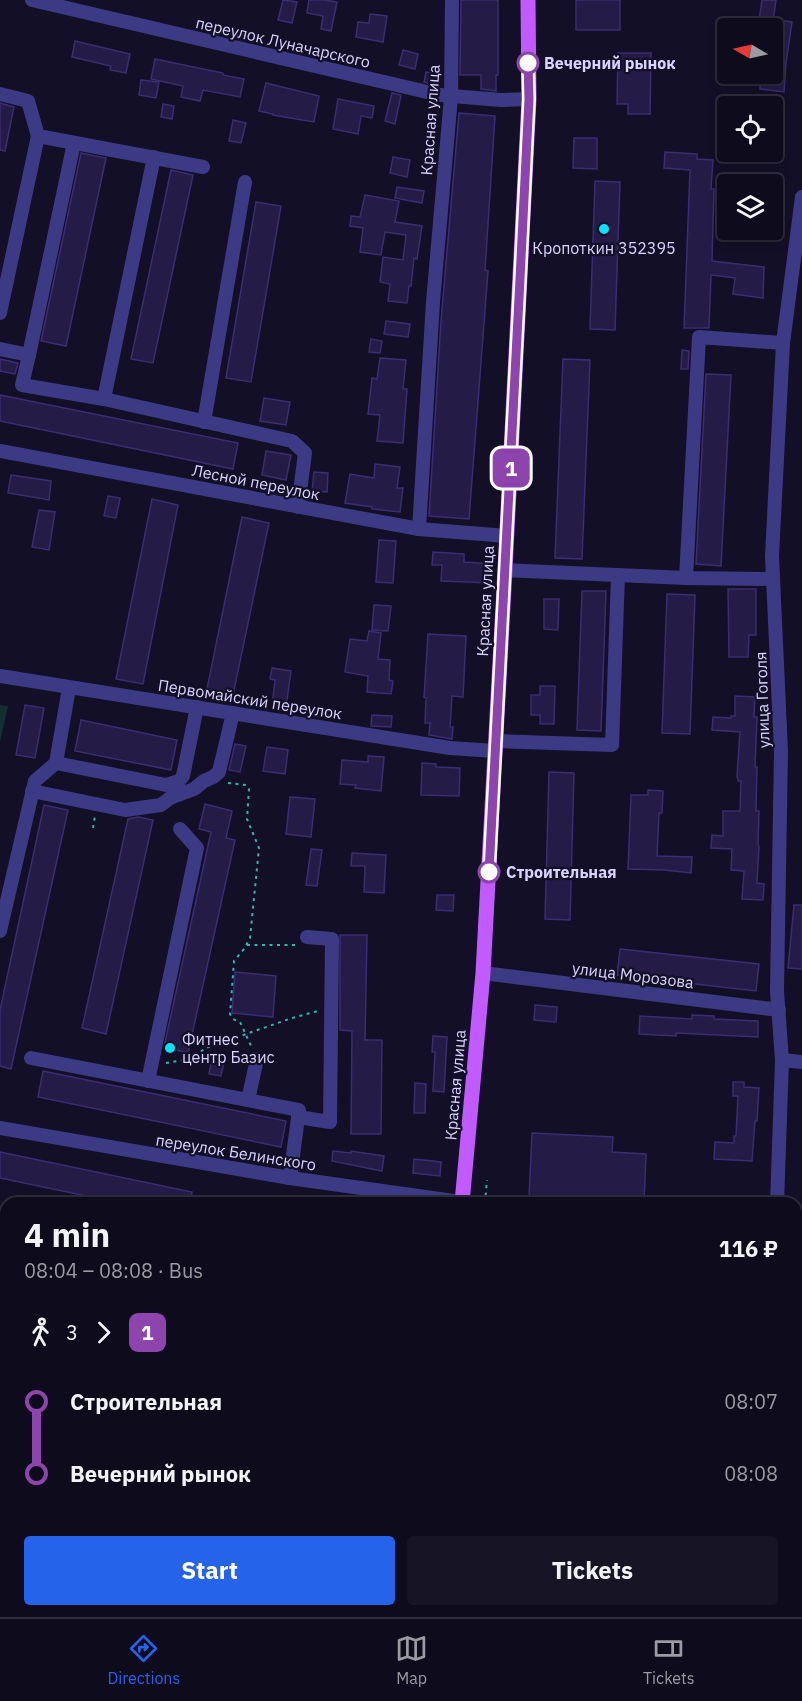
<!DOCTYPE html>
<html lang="en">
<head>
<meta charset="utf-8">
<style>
	body { margin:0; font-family:"IBM Plex Sans",sans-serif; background:#171425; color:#f1f3f6; height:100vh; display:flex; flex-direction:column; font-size:22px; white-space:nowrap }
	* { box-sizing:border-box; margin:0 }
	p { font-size:20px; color:#9b9ba3 }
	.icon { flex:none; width:33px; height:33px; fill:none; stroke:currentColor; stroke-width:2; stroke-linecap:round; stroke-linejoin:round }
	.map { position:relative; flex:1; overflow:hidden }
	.sheet { position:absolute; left:0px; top:1197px; width:802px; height:420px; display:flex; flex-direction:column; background:#0e0b1c; border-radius:18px 18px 0 0; box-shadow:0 3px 9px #0003,0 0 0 2px #2e2b3b }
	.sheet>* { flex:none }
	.badge { padding:0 12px; border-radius:9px; font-size:21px; line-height:39px }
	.needle { width:39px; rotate:279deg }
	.tools { position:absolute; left:717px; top:18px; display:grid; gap:12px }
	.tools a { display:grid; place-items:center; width:66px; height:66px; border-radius:6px; background:#0e0b1c; box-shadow:0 3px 9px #0003,0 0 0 2px #2e2b3b; font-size:30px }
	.map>.badge { position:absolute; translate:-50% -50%; box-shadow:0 0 0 3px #fff }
	.legs { display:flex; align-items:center; gap:9px; height:66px; padding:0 24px; font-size:20px }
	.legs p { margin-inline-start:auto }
	.head { display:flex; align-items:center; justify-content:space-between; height:102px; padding:0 24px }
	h1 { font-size:33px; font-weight:800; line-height:45px }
	.action { display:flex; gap:12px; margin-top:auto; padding:12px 24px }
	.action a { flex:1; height:69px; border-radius:6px; background:#2563eb; color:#fff; font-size:24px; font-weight:800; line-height:69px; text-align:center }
	.action a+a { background:#171425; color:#f1f3f6 }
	ul { padding:0 24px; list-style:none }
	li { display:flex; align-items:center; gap:21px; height:72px; font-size:22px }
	li i { display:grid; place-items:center; width:9px; height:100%; margin:0 8px; background:currentColor }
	li i::after { content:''; width:15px; height:15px; margin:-8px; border:4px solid; border-radius:50%; background:#0e0b1c }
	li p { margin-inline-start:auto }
	li:first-child i { background:linear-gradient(#0000 50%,currentColor 0) }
	li:last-child i { background:linear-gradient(currentColor 50%,#0000 0) }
	.tabs { display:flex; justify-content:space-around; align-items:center; height:84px; border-top:2px solid #2e2b3b; background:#0e0b1c; font-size:16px; color:#9b9ba3 }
	.tabs a { display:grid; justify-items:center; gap:3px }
	.tabs .on { color:#2563eb }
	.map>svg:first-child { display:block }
	.green { fill:#12302f }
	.building { fill:#241b47; stroke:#3b2d73; stroke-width:1.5 }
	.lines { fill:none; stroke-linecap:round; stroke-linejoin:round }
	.path { stroke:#2fb8b0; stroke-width:2; stroke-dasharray:3 4.5; stroke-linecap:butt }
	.minor { stroke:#3d3a85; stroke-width:14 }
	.major { stroke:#c25bff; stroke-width:15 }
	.line-1-casing { stroke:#fff; stroke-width:14 }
	.line-1 { stroke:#8e44ad; stroke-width:9 }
	.stop-1-dot { fill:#fff; stroke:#8e44ad; stroke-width:3 }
	.poi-dot { fill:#00e5ff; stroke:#130f26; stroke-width:2 }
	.labels { text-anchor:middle; stroke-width:4.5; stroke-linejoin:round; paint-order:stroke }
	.street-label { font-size:16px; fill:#d9d4ff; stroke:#130f26 }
	.stop-label { font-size:16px; font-weight:bold; fill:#d9d4ff; stroke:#130f26; text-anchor:start }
	.poi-label { font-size:16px; fill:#d9d4ff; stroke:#130f26 }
</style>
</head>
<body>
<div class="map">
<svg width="802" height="1617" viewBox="0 0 802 1617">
	<rect width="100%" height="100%" fill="#130f26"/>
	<!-- green -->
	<path class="green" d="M0 705 8 706 0 742Z"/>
	<!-- building -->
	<g class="building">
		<path d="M283 0 297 2 292 23 278 20Z"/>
		<path d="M309 0H325L337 2 331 31 321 29 323 16 307 13Z"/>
		<path d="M461 0H498V75H496V91L481 89V75H460Z"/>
		<rect x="576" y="0" width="44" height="30"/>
		<path d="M762 0H776L772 28H758Z"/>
		<path d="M370 14 387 16 383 42 356 37 358 22 369 23Z"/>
		<path d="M777 20 792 22 786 63 784 92 760 89 761 75 772 76V48Z"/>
		<path d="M75 41 130 54 126 73 110 70 111 66 72 57Z"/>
		<path d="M403 50 418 54 415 69 399 65Z"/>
		<path d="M618 53H651L650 114H628V104H617Z"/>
		<path d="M155 59 223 73V75L244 79 240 97 203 90 200 101 181 97 183 86 151 79Z"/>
		<path d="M426 72 439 74 437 85 424 82Z"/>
		<path d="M141 80 159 82 156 98 139 95Z"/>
		<path d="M266 83 319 96 314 122 273 115V114L259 111Z"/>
		<path d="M392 93 401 95 395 124 385 121Z"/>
		<path d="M338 99 374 106 372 118 361 116 358 134 333 129Z"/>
		<path d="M0 103 14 107 5 151 0 150Z"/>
		<path d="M163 104 174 106 172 119 161 117Z"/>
		<path d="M459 113 495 116 485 270 488 271 469 519 429 516 441 321Z"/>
		<path d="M233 120 246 123 241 143 229 141Z"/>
		<path d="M574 138H597V169L573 168Z"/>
		<path d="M665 152 697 154V159L713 160 711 189H714L712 261 764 267 763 298 733 294 735 278 711 275 709 328H684L690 170 664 168Z"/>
		<path d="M81 153 106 158 66 346 41 341Z"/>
		<path d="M393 157 410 160 407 177 390 173Z"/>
		<path d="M171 170 193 175 153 363 131 359Z"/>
		<path d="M595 181 620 182 615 330 590 329Z"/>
		<path d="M397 187 424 191 422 203 395 198Z"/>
		<path d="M365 195 399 201 395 222 422 226 417 259 414 258 411 286H409L407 303 388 301 390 284 380 282 383 257 403 260 406 235 385 232 381 255 360 252 363 228 350 226 351 216 360 217Z"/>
		<path d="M256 202 281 206 251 382 226 378Z"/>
		<path d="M386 321 410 324 408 337 384 334Z"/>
		<path d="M371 339 382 341 380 353 369 352Z"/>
		<path d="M682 350 689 351 688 369H681Z"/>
		<path d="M380 358 406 360 403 389H407L403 443 377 441 380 415 368 414 372 378 377 379Z"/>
		<path d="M0 359 18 363 15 374 0 371Z"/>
		<path d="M563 359 590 360 582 559 555 558Z"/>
		<path d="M706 374 731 375 721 566 696 564Z"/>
		<path d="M0 395 238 443 233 469 0 421Z"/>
		<path d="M264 398 290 402 286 425 260 421Z"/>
		<path d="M266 451 291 455 286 480 262 475Z"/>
		<path d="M375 464 400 467 397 488H403L400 512 372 509V507L345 503 350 474 374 478Z"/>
		<path d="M314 472 328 473 327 492 312 491Z"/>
		<path d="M11 475 51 481 49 500 8 493Z"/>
		<path d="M108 496 120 498 116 518 104 516Z"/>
		<path d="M152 499 178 505 143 684 116 679Z"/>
		<path d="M39 510 55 512 49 550 32 547Z"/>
		<path d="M242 517 269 523 233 695 207 689Z"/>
		<path d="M379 540 396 541 393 583 376 582Z"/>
		<path d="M433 552 464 554V562L493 564 492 583 441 581 442 565H432Z"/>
		<path d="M728 589H756V635H749L748 657H729Z"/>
		<path d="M582 591H606L601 731 577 730Z"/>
		<path d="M667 594 695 595 690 734 662 733Z"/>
		<path d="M544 599H559L558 630 544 629Z"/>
		<path d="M374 605 391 606 388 631 372 630Z"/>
		<path d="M369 631 381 633 378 659 390 660 389 680 393 681 391 694 367 692 368 676 345 672 350 639 367 641Z"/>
		<path d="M428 634 466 636 463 697 452 696 450 727H453L452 739 429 735 430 723H425L426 698 424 697Z"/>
		<path d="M272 668 291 671 286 708 272 706 275 680 270 679Z"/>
		<path d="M540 686H555L554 724H540V715H531V695H540Z"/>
		<path d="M735 696 755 697 754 717H757L755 767H757L756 811H759L758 845 759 846 757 883 764 884 763 900 742 899 744 871 731 870 732 849 711 848 712 835 723 836V811H740L741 781H738L737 776 740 732 712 730 713 717 731 718V716H735Z"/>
		<path d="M25 705 44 708 35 758 16 755Z"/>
		<path d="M372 715 392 716 391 727 371 726Z"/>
		<path d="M81 720 177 740 171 770 75 751Z"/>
		<path d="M235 744 246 746 240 772 229 770Z"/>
		<path d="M267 747 288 750 285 774 263 771Z"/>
		<path d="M368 756 384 757 381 791 355 788 356 785 340 784 342 760 368 762Z"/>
		<path d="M422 763 436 764V767L460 768 459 796 421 795Z"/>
		<path d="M549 772 574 773 570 920 545 919Z"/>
		<path d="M648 790 663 791 662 813H659L657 856 692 857 691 873 664 870 628 869 631 795H648Z"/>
		<path d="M290 797 315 799 311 837 286 834Z"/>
		<path d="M205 804 232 811 226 838 235 840 188 1053 164 1047 211 832 199 829Z"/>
		<path d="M44 805 68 810 11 1069 0 1066V1010Z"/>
		<path d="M138 817 153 820 106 1034 82 1028 128 819Z"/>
		<path d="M311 849 322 850 317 886 306 885Z"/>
		<path d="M352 853 386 855 384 893 364 892 365 866H351Z"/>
		<path d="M437 895H454L453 911 436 910Z"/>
		<path d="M794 905H802V969L788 968Z"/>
		<path d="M340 935H367L365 1040H382L381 1134H351L352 1031 340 1030Z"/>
		<path d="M620 949 759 964 756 991 617 975Z"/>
		<path d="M235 972 276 976 273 1017 232 1013Z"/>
		<path d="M535 1005 557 1007 556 1022 534 1020Z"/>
		<path d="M692 1015 714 1016V1019L758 1021V1037L676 1033V1036L639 1034 640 1016 692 1019Z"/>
		<path d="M433 1036 447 1037 444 1092 433 1091 435 1052H432Z"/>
		<path d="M213 1054 225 1057 221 1076 209 1074Z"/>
		<path d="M43 1071 286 1121 281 1147 38 1097Z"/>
		<path d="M733 1082H744V1087L759 1088 757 1121H755L752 1161 714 1159 715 1142 734 1143V1136H736L738 1096H733Z"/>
		<path d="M415 1083 426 1084 425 1113H414Z"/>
		<path d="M532 1133 613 1137 612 1152 646 1154 644 1202 610 1200 609 1202 529 1198Z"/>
		<path d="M333 1151 351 1153V1151L384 1156 382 1171 332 1161Z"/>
		<path d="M0 1152 192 1192 190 1203H120L0 1178Z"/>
		<path d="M414 1159 441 1162 440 1176 413 1173Z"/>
	</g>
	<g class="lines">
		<!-- path -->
		<g class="path">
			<path d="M228 783 246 785 249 789 247 819 259 848 250 938 244 949 234 961 230 1014 233 1019 240 1022 252 1048"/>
			<path d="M93 828 95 816"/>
			<path d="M247 945H295"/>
			<path d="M166 1063 190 1059 206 1048 292 1018 318 1011"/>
			<path d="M485 1203 487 1180"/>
			<path d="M368 1611V1617"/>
			<path d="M388 1617 389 1611"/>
		</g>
		<!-- minor -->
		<g class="minor">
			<path d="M32 0 440 95 501 100 529 99"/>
			<path d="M0 94 28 101 38 136 203 167"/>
			<path d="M0 313 38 136"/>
			<path d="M0 349 29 355 22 385 104 399 292 441 305 453 298 507"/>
			<path d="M29 355 74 143"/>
			<path d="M104 399 154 157"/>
			<path d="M204 422 245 182"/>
			<path d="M0 451 419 529 507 536"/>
			<path d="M419 529 433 302 451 97 452 0"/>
			<path d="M505 570 686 578 773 579"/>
			<path d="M686 578 699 337 783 343"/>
			<path d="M0 676 450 748 495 751"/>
			<path d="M496 741 612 745 618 575"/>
			<path d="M56 763 166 785 179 781 183 776 197 707"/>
			<path d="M32 791 125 810 161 805 170 798 194 789 204 781 213 777 219 772 233 713"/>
			<path d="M0 931 35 781 56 763 69 688"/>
			<path d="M483 973 779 1010"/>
			<path d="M31 1058 299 1110 290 1178"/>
			<path d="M782 1060 802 1062"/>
			<path d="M148 1081 197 848 180 829"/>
			<path d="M248 1100 257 1059"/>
			<path d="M298 1117 330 1122 332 939 307 937"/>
			<path d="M0 1128 290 1178 468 1203"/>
			<path d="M777 1203 782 1060 777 991 781 751 772 556 783 343 802 197"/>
			<path d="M796 1287H802"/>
			<path d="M0 1358 6 1359"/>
			<path d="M796 1603 802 1604"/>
			<path d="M192 1617 195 1611"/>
			<path d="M754 1617V1611"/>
		</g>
		<!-- major -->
		<g class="major">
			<path d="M462 1203 483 973 505 570 529 99 528 0"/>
			<path d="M427 1617V1611"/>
		</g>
	</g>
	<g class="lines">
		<defs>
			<path id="line-1" d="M489 872 520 279 529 99 528 63"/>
		</defs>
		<!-- line-1 casing -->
		<use href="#line-1" class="line-1-casing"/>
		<!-- line-1 -->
		<use href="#line-1" class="line-1"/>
	</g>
	<!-- markers -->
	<g class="stop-1-dot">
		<circle cx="528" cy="63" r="10"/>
		<circle cx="489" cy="872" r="10"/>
	</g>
	<g class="poi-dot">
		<circle cx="604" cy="229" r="6"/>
		<circle cx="170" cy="1048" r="6"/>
	</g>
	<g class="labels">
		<!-- street labels -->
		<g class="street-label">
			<text transform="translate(283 42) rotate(13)" y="6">переулок Луначарского</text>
			<text transform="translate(430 120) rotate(-86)" y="6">Красная улица</text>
			<text transform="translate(256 482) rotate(11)" y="6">Лесной переулок</text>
			<text transform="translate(485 601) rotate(-87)" y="6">Красная улица</text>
			<text transform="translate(250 699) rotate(9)" y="6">Первомайский переулок</text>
			<text transform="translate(762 700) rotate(-92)" y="6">улица Гоголя</text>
			<text transform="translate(633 975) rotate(7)" y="6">улица Морозова</text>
			<text transform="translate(455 1085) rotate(-85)" y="6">Красная улица</text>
			<text transform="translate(236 1152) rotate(9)" y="6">переулок Белинского</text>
		</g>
		<!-- stop labels -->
		<g class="stop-label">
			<text x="544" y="69">Вечерний рынок</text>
			<text x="506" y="878">Строительная</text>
		</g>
		<!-- poi labels -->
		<g class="poi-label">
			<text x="604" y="254">Кропоткин 352395</text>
			<text x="182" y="1045" text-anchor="start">Фитнес<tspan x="182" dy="18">центр Базис</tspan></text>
		</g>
	</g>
</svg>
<div class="tools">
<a><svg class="needle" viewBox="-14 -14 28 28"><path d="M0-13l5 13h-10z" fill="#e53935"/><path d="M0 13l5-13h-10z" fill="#9b9ba3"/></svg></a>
<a><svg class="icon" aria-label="locate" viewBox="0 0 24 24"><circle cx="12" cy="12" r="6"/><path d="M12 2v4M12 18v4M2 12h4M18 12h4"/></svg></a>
<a><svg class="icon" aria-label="layers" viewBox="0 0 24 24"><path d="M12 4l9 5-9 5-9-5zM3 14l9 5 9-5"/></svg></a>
</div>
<b class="badge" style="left:511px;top:468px;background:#8e44ad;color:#fff">1</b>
<section class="sheet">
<div class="head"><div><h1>4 min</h1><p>08:04 – 08:08 · Bus</p></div><b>116 ₽</b></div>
<div class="legs"><svg class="icon" aria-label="walk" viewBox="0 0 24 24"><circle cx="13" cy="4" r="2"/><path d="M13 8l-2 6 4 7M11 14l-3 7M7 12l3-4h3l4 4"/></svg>3<svg class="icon" aria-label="forward" viewBox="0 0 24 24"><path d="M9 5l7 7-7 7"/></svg><b class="badge" style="background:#8e44ad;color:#fff">1</b></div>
<ul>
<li><i style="color:#8e44ad"></i><b>Строительная</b><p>08:07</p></li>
<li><i style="color:#8e44ad"></i><b>Вечерний рынок</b><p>08:08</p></li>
</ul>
<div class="action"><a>Start</a><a>Tickets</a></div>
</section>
</div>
<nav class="tabs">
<a class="on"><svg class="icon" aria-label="directions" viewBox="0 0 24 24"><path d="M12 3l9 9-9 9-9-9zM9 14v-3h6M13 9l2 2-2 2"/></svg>Directions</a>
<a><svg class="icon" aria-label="map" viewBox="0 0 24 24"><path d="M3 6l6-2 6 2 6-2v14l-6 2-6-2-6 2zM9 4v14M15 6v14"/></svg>Map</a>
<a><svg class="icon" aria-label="tickets" viewBox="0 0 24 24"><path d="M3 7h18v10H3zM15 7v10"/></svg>Tickets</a>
</nav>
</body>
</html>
